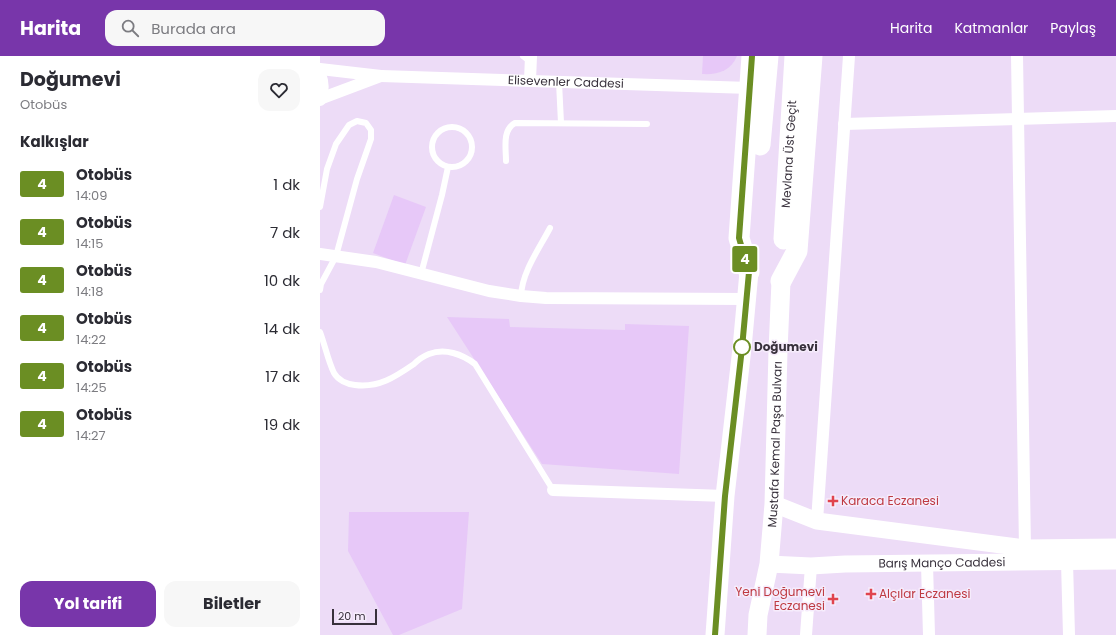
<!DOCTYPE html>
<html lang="tr">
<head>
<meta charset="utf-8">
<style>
	body { margin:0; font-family:Poppins,sans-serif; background:#f7f7f7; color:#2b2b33; height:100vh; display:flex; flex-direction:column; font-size:15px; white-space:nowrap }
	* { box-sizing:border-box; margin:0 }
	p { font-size:13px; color:#7c7c81 }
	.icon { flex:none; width:22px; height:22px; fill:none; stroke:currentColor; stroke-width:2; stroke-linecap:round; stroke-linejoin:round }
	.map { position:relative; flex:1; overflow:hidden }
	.drawer { display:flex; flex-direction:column; background:#fff; width:320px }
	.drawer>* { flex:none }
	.badge { padding:0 8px; border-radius:3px; font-size:14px; line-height:26px }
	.scale { position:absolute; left:12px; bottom:10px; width:45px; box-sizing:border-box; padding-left:4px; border:2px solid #38313c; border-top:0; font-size:11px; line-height:14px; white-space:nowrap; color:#38313c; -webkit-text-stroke:3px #f6ecfc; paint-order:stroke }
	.map>.badge { position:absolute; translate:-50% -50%; box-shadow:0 0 0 2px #fff }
	h2 { padding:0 20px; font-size:15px; line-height:36px }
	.round { display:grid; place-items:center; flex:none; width:42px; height:42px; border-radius:12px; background:#f7f7f7 }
	.headline { display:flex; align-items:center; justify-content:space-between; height:68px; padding:0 20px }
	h1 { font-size:19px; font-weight:700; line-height:30px }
	.cta { display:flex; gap:8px; margin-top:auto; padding:8px 20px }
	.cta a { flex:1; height:46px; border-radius:12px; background:#7836aa; color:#fff; font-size:16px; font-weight:700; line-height:46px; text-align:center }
	.cta a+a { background:#f7f7f7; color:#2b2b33 }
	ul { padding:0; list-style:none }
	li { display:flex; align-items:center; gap:12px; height:48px; padding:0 20px }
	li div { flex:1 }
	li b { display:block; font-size:15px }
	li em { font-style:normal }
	li .badge { min-width:44px; font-weight:700; text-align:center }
	header { display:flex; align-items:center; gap:24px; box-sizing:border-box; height:56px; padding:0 20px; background:#7836aa; color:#fff }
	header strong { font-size:19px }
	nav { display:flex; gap:22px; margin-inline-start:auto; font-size:14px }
	.search { width:280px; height:36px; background:#f7f7f7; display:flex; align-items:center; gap:10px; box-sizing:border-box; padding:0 14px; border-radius:12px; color:#7c7c81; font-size:15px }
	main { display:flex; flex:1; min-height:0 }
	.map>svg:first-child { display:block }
	.green { fill:#e7c8f8 }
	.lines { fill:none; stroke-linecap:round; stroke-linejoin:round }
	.lane { stroke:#fff; stroke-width:6 }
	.street { stroke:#fff; stroke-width:12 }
	.secondary { stroke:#fff; stroke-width:17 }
	.primary { stroke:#fff; stroke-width:19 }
	.highway { stroke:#fff; stroke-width:21 }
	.line-casing { stroke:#fff; stroke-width:9 }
	.line { stroke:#6b8e23; stroke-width:6 }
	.stop-dot { fill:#fff; stroke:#6b8e23; stroke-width:2 }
	.health-dot { fill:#e0444e; stroke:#f6ecfc; stroke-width:1.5 }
	.labels { text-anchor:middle; stroke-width:3; stroke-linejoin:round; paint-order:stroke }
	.street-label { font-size:12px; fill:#38313c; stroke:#f6ecfc }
	.stop-label { font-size:12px; font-weight:bold; fill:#38313c; stroke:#f6ecfc; text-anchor:start }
	.health-label { font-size:12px; fill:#be3a42; stroke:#f6ecfc; text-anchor:start }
</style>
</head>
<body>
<header>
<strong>Harita</strong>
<div class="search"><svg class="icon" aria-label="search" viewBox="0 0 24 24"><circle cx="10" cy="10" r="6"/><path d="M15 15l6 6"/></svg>Burada ara</div>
<nav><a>Harita</a><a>Katmanlar</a><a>Paylaş</a></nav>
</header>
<main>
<section class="drawer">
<div class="headline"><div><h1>Doğumevi</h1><p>Otobüs</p></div><a class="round"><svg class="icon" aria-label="heart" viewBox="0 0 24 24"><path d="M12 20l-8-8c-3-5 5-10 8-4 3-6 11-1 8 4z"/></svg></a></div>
<h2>Kalkışlar</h2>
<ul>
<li><span class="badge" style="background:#6b8e23;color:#fff">4</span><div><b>Otobüs</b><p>14:09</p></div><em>1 dk</em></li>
<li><span class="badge" style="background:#6b8e23;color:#fff">4</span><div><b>Otobüs</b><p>14:15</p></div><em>7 dk</em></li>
<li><span class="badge" style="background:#6b8e23;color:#fff">4</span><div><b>Otobüs</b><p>14:18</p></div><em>10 dk</em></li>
<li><span class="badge" style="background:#6b8e23;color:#fff">4</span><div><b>Otobüs</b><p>14:22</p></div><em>14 dk</em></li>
<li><span class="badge" style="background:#6b8e23;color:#fff">4</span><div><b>Otobüs</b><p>14:25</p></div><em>17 dk</em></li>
<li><span class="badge" style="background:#6b8e23;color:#fff">4</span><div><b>Otobüs</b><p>14:27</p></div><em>19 dk</em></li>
</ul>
<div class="cta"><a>Yol tarifi</a><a>Biletler</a></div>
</section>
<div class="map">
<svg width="796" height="579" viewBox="0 0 796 579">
	<rect width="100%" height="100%" fill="#eddcf7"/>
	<!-- green -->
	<g class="green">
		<path d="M383 0H417C411 15 397 19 382 18Z"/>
		<path d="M74 139 106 151 85 209 53 197Z"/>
		<path d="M127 261 189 263 190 271 305 274V268L369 270 359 418 222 408Z"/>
		<path d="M29 456H149L142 553 79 579H73L28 495Z"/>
	</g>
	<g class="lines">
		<!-- lane -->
		<g class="lane">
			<path d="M203 0 211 6"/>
			<path d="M239 26 241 67"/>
			<circle cx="132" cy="91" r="20"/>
			<path d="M186 105C186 92 182 74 195 67L327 68"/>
			<path d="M0 151 7 113 16 88 29 69 37 65 46 67 51 74V83L37 123 16 200 1 228 0 234"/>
			<path d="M101 218 122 139 128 111"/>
			<path d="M201 240C202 216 219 193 230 172"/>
			<path d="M0 276C5 289 8 305 14 317 18 324 27 328 35 329 59 332 75 321 94 308 98 304 104 300 109 298 125 292 142 298 155 308L233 434"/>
		</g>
		<!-- street -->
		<g class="street">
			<path d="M697 0 705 492"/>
			<path d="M0 13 61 20 0 43"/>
			<path d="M0 18C4 28 3 34 0 44"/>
			<path id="s1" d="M61 20 430 32"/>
			<path d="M210 25 211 0"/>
			<path d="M524 68 796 60"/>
			<path d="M0 198 56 206 169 235 201 240 226 242 427 243"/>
			<path d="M233 434 405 440"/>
			<path d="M497 465 529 0"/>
			<path d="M747 506 749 579"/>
			<path d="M607 508 609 579"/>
			<path d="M486 579 491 510"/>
		</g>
		<!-- secondary -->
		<g class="secondary">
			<path d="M454 448 497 465 705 492 796 491"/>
			<path id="s2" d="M449 508 491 510 525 508 796 505"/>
		</g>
		<!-- primary -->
		<g class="primary">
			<path d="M395 579 405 440 422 292 429 216"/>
			<path id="s3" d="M437 579 438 559 449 508 454 448 458 295 461 225"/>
		</g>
		<!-- highway -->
		<g class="highway">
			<path d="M440 89 448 0"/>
			<path id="s4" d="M464 183 475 0"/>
			<path d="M429 216 419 182 432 0"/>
			<path d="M461 225 477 195 492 0"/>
		</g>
	</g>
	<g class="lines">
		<defs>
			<path id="line" d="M395 579 405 440 422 292 429 216 419 182 432 0"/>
		</defs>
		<!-- line casing -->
		<use href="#line" class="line-casing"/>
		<!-- line -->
		<use href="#line" class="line"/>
	</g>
	<!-- markers -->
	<circle class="stop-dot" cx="422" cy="291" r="8"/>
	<g class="health-dot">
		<path d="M511 439h4v4h4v4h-4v4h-4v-4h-4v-4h4z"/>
		<path d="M549 532h4v4h4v4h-4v4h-4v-4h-4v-4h4z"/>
		<path d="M511 537h4v4h4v4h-4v4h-4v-4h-4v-4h4z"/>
	</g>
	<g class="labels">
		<!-- street labels -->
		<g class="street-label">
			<text dy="4" stroke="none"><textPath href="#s1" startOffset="185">Elisevenler Caddesi</textPath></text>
			<text dy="4" stroke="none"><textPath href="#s4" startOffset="85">Mevlana Üst Geçit</textPath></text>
			<text dy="4" stroke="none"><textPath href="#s3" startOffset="192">Mustafa Kemal Paşa Bulvarı</textPath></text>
			<text dy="4" stroke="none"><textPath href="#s2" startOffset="173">Barış Manço Caddesi</textPath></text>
		</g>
		<!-- stop labels -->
		<g class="stop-label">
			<text x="434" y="295">Doğumevi</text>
		</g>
		<!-- health labels -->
		<g class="health-label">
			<text x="521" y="449">Karaca Eczanesi</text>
			<text x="505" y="540" text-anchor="end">Yeni Doğumevi<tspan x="505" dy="14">Eczanesi</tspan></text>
			<text x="559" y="542">Alçılar Eczanesi</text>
		</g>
	</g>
</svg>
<div class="scale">20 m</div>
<b class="badge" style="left:425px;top:203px;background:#6b8e23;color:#fff">4</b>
</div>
</main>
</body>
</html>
